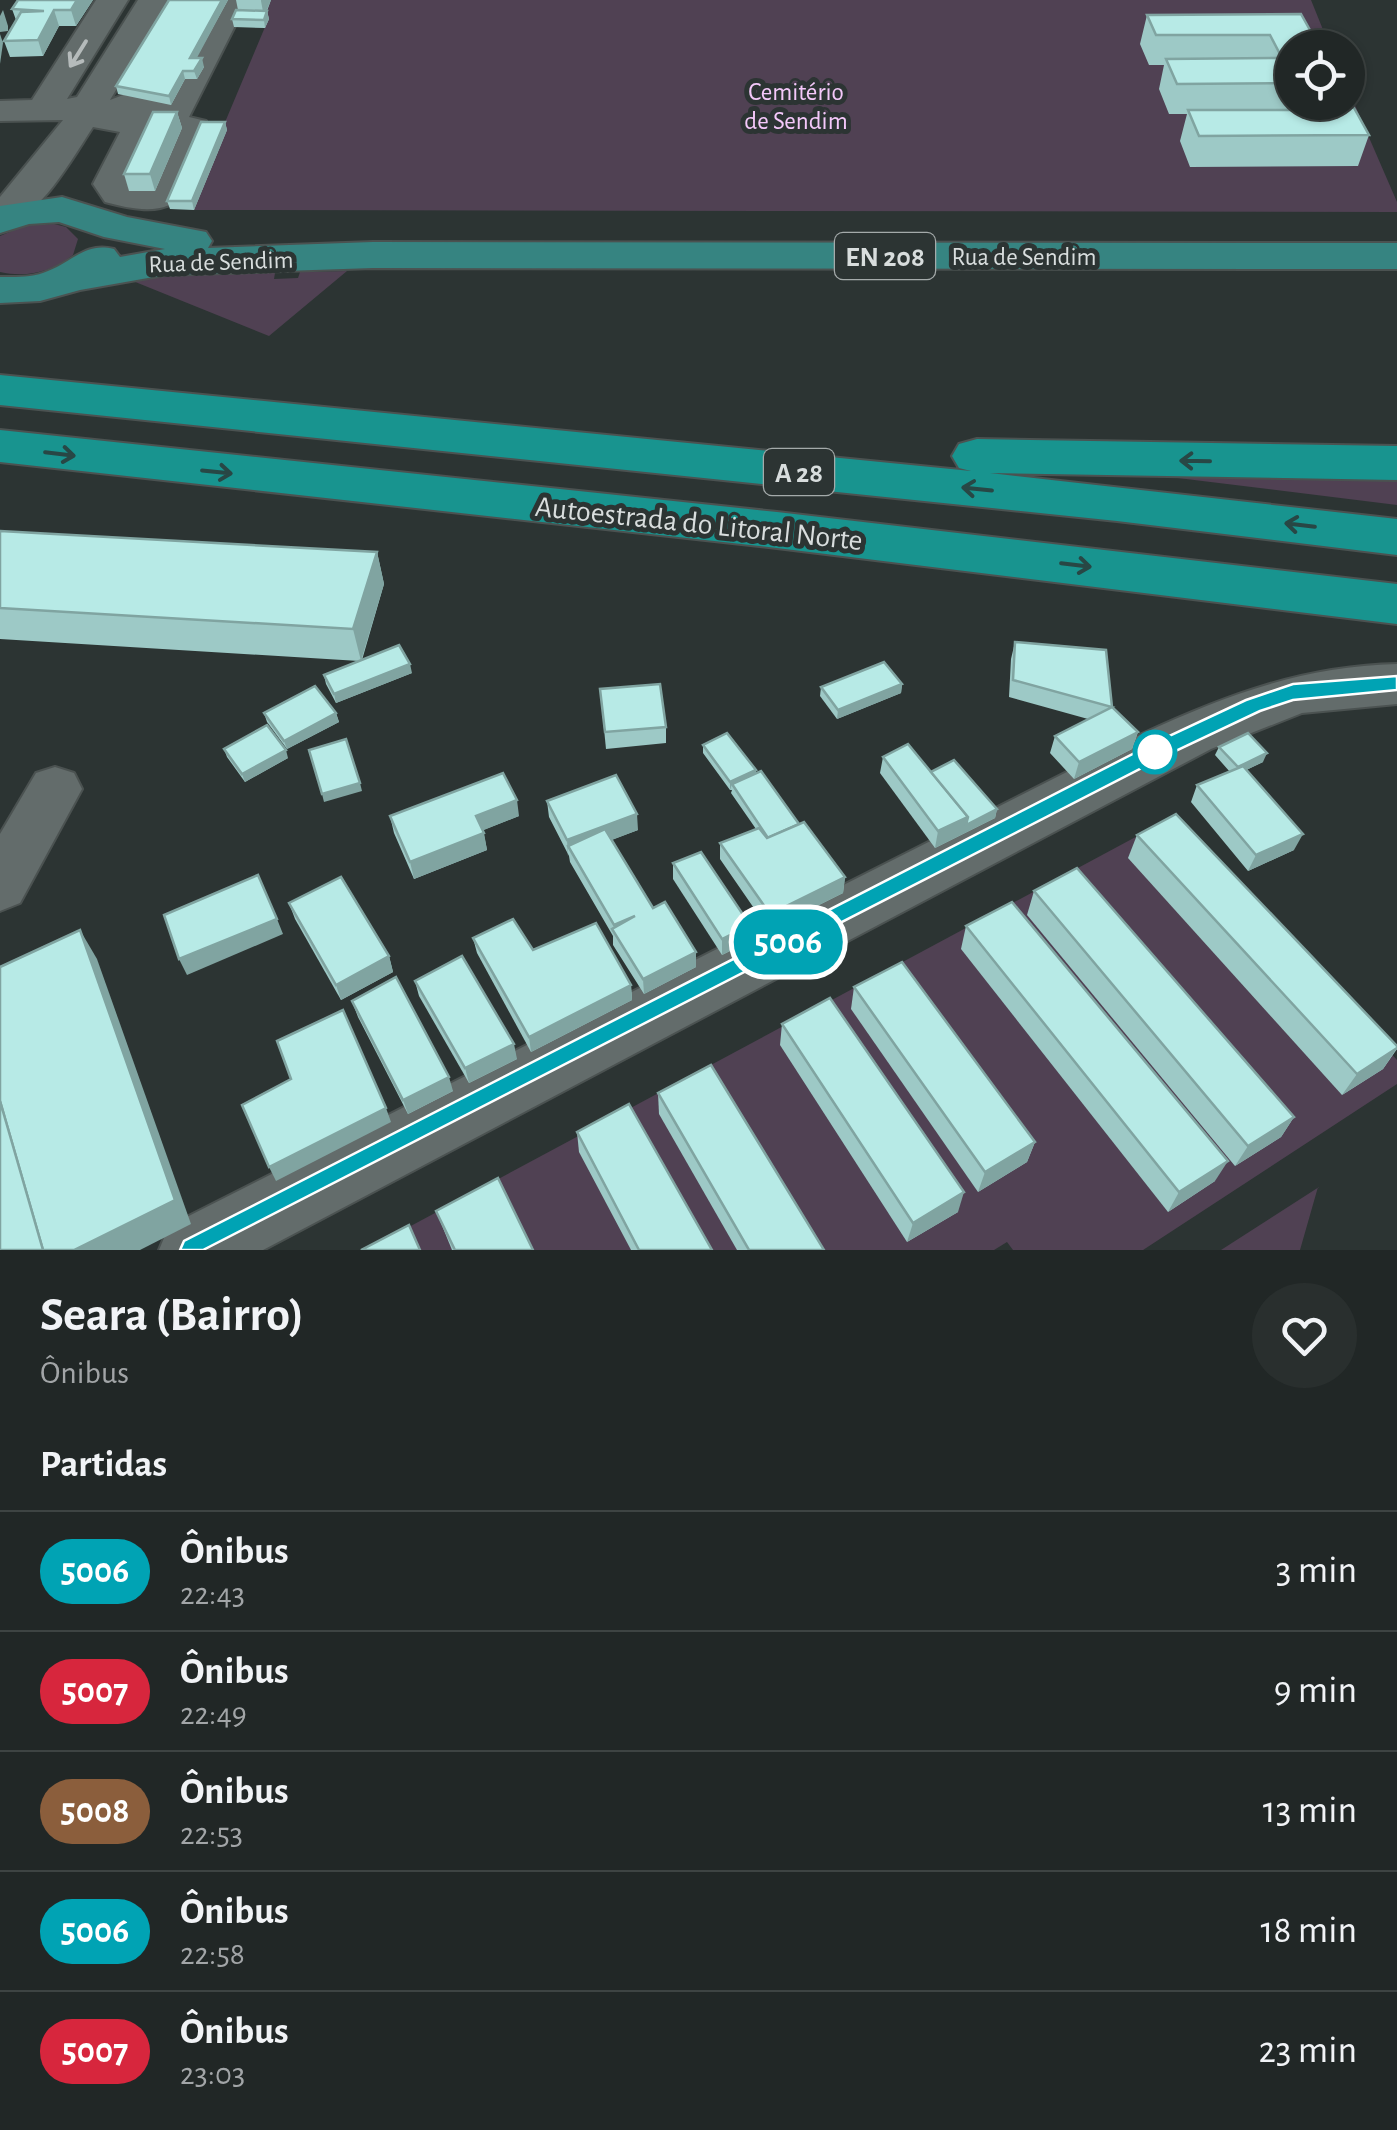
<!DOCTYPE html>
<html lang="pt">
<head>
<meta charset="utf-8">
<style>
	body { margin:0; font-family:"Alegreya Sans",sans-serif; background:#292f2e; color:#f1f3f6; height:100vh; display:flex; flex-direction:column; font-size:38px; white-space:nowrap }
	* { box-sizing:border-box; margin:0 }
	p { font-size:32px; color:#a2a5a7 }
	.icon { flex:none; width:55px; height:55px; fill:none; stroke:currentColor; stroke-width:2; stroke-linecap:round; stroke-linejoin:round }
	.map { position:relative; height:1250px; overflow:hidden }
	.details { display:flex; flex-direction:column; background:#212726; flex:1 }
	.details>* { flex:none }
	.badge { padding:0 20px; border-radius:32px; font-size:35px; line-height:65px }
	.buttons { position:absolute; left:1275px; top:30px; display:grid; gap:20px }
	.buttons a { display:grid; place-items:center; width:90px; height:90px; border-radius:50%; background:#212726; box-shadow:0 2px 8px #0004,0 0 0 2px #3e4443; font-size:50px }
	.map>.badge { position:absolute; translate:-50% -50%; box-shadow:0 0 0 5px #fff }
	h2 { padding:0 40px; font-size:38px; line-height:90px }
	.round { display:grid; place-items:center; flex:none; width:105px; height:105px; border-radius:52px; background:#292f2e }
	.headline { display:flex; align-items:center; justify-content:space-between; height:170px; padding:0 40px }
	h1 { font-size:48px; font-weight:600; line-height:75px }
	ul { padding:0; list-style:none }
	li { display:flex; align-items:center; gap:30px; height:120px; padding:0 40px; border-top:2px solid #3e4443 }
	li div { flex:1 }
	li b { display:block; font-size:38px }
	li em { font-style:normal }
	li .badge { min-width:110px; font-weight:700; text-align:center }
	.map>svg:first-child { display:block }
	.green { fill:#504153 }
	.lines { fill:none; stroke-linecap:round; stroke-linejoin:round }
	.minor-casing { stroke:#4b5251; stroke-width:4 }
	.major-casing { stroke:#4b5251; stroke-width:4 }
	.highway-casing { stroke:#4b5251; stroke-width:4 }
	.minor { fill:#636c6b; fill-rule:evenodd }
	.major { fill:#368481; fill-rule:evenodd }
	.highway { fill:#18948f; fill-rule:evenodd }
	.wall { fill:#9dc9c6 }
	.shaded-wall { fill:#80a4a1 }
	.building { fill:#b7eae6; stroke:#80a4a1; stroke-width:2.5 }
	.oneway { stroke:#b5bbbb }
	.oneway2 { stroke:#284745 }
	.line { fill:#00a3b4; stroke:#fff; stroke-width:2.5 }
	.stop-dot { fill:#fff; stroke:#00a3b4; stroke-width:5 }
	.labels { text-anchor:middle; stroke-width:10; stroke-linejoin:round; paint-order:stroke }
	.far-park-label { font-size:25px; fill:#f4c8fa; stroke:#2c3433 }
	.far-street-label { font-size:25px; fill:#d8dddd; stroke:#2c3433 }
	.shield { fill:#2c3433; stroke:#a4aaaa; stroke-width:2.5 }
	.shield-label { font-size:28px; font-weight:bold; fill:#d8dddd }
	.street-label { font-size:30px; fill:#d8dddd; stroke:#2c3433 }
</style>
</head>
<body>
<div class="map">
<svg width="1397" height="1250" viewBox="0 0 1397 1250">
	<rect width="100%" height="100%" fill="#2c3433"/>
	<!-- green -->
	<g class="green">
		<path d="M271 0H1311L1330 47 1292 48V102H1348V89L1397 202V212L194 210 227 129 223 127 265 27 263 19Z"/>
		<path d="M54 224 66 227 78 239 73 255C51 272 27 278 0 272V236L26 225Z"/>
		<path d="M347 271 269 336 118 275 275 273 274 279 298 278 300 272Z"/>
		<path d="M1137 473 1397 477V505Z"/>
		<path d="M1171 818 1397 1060V1084L1143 1250H1013L1007 1242 994 1250H366Z"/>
		<path d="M1318 1187 1300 1250H1221L1319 1187Z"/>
	</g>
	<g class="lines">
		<defs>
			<g id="minor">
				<path d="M96 0H128L67 99 77 97 138 0H170L110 100 131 92 165 98 216 0H248L189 117 206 121 211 129 186 191C167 218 132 209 105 202L93 184 120 132 93 127C71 160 40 218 0 228V197L63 120 0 121V101L32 100ZM156 131 173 135 151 184 131 185Z"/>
				<path d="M1397 664V704L1302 713 1211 749 263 1250H159L169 1226 1142 734C1226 695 1304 666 1397 664Z"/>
				<path d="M55 767 74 773 82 789 20 903 0 911V834L36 773Z"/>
			</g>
			<path id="major" d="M62 197 127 217 206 232 212 241 208 248 373 242 1397 243V269L373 268 165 275 80 290 40 301 0 303V277C16 277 33 278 48 271 74 261 85 242 114 249L120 257 165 249 104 237 59 222 29 224 0 233V206Z"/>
			<g id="highway">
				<path d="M0 375 971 471 959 468 952 456 959 444 977 439 1397 446V480L990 473 1397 519V555L1117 521 0 405Z"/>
				<path d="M0 430 777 512 1397 584V624L777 548 0 462Z"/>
			</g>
		</defs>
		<!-- minor casing -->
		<use href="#minor" class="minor-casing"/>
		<!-- major casing -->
		<use href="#major" class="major-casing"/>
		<!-- highway casing -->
		<use href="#highway" class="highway-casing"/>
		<!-- minor -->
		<use href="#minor" class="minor"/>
		<!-- major -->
		<use href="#major" class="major"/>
		<!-- highway -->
		<use href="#highway" class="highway"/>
	</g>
	<!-- wall -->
	<g class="wall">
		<path d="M93 0 76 26H59L43 56 10 57 4 41 16 20 12 9Z"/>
		<path d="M169 0H228L196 58 204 67 197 79H185L171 105 118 94 116 86Z"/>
		<path d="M236 0H271L267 11 269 19 265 28 234 27 232 19 238 10Z"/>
		<path d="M1301 14 1292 48V102H1348L1369 135 1358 166 1190 167 1180 141 1187 114H1169L1159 89 1164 65H1149L1140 44 1147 15Z"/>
		<path d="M177 112 182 128 155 191H129L124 174Z"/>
		<path d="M225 122 227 130 194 210 170 209 167 201Z"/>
		<path d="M0 531 377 552 384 584 362 660 412 673 336 703 326 684 324 675 359 661 0 639Z"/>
		<path d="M1015 642 1112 707 1138 732 1132 749 1074 779 1050 753 1055 736 1088 719 1009 697 1011 659Z"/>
		<path d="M902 684 901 693 837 719 820 696 821 687Z"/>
		<path d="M600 689 666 727V743L606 749Z"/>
		<path d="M264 713H336L339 722 287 749 267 722Z"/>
		<path d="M703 745 756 770V774L845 877 843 893 769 930 720 859V843L756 829 731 793 732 790H730L703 753Z"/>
		<path d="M1219 747 1263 762 1246 770 1294 850 1248 871 1191 802 1197 785 1230 772 1215 755Z"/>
		<path d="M224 749 288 758 245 782 227 757Z"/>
		<path d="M883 757 931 772 997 809 995 818 935 848 880 773Z"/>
		<path d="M547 801 638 830 611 840 653 908 696 952V967L644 994 613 945V936L570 862 569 856 549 817Z"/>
		<path d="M390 816H519L483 830 487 850 414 879 394 833Z"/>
		<path d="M1137 835 1397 1046V1049L1383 1069 1342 1095 1128 858Z"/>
		<path d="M673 863 750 941 722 955 673 879Z"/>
		<path d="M1034 891 1294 1117 1281 1137 1235 1166 1027 915Z"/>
		<path d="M289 903 389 956 393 972 341 1000 295 919Z"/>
		<path d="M966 926 1215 1181 1168 1212 961 949Z"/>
		<path d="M473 938 533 950 631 985 632 1000 531 1052 477 953Z"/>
		<path d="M415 981 517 1059 469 1083 419 996Z"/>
		<path d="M854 987 1035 1142 1027 1162 978 1192 851 1009Z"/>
		<path d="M352 1001 453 1091 408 1114 358 1017Z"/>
		<path d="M782 1024 958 1212 907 1242 780 1045Z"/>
		<path d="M658 1093 824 1250H737L659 1114Z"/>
		<path d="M577 1132 712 1250H631L579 1152Z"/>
		<path d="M436 1211 533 1250H452Z"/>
	</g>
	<!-- shaded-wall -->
	<g class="shaded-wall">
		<path d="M77 0H93L76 26 71 10Z"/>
		<path d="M222 0H228L192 67 190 58Z"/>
		<path d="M261 0H271L264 17 261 1Z"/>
		<path d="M3 10 8 26V31L0 32V16Z"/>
		<path d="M54 10 59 26 43 56 38 40Z"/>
		<path d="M267 11 269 19 265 28 264 20Z"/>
		<path d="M0 34 3 43 0 64Z"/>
		<path d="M202 58 204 67 197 79 194 71Z"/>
		<path d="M183 71 185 79 171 105 169 96Z"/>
		<path d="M177 112 182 128 155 191 150 174Z"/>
		<path d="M225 122 227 130 194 210 192 201Z"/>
		<path d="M377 552 384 584 361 661 353 629Z"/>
		<path d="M410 664 412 673 336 703 334 694Z"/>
		<path d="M902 684 901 693 837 719 838 710Z"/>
		<path d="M336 713 339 722 287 749 284 741Z"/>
		<path d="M1138 732 1132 749 1074 779 1079 762Z"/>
		<path d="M286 750 288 758 245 782 242 774Z"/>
		<path d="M1267 753 1263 762 1234 776 1238 767Z"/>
		<path d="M756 770 755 779 732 784 730 790V782Z"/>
		<path d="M360 783 362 791 324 802 322 794Z"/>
		<path d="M517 800 519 816 479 832 476 816Z"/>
		<path d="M997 809 995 818 935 848 938 831 968 817Z"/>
		<path d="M637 814 638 830 573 855 568 846V857L567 840Z"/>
		<path d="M484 833 487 850 414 879 410 862Z"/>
		<path d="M1303 834 1294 850 1248 871 1256 855Z"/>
		<path d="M845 877 843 893 769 930 770 914Z"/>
		<path d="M277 919 283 934 187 975 179 959Z"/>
		<path d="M750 925V941L722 955V939Z"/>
		<path d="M80 930 97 959 191 1224 140 1250H74Z"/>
		<path d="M696 952V967L644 994 643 979Z"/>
		<path d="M389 956 393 972 341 1000 336 985Z"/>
		<path d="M631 985 632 1000 531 1052 529 1037Z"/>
		<path d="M514 1044 517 1059 469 1083 465 1068Z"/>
		<path d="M1397 1048 1383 1069 1342 1095 1357 1074Z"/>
		<path d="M449 1077 453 1091 408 1114 403 1100Z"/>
		<path d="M386 1108 391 1122 276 1181 269 1167Z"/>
		<path d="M1294 1117 1281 1137 1235 1166 1248 1146Z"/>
		<path d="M1035 1142 1027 1162 978 1192 985 1172Z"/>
		<path d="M1228 1161 1215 1181 1168 1212 1179 1192Z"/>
		<path d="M964 1192 958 1212 907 1242 913 1223Z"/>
	</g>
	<!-- building -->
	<g class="building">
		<path d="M18 0H77L71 10H54L38 40 4 41 21 12 44 11 12 9Z"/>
		<path d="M169 0H222L190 58H202L194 71H183L169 96 116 86Z"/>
		<path d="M236 10 267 11 264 20 232 19Z"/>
		<path d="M1301 14 1320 48H1292V83L1177 84 1166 59 1282 58 1270 35H1156L1147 15Z"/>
		<path d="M1348 97 1369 135 1199 136 1188 110H1310L1306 102H1348Z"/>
		<path d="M153 112H177L150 174H124Z"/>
		<path d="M201 122H225L192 201H167Z"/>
		<path d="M0 531 377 552 353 629 0 608Z"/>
		<path d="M1015 642 1106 650 1112 707 1138 732 1079 762 1055 736 1112 707 1013 680Z"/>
		<path d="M399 645 410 664 334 694 324 675Z"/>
		<path d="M884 662 902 684 838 710 821 687Z"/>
		<path d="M660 684 666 727 605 732 600 689Z"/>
		<path d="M315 686 336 713 284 741 264 713Z"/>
		<path d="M267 725 286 750 242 774 224 749Z"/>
		<path d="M727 733 756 770 730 782 703 745Z"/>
		<path d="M1248 733 1267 753 1238 767 1219 747Z"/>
		<path d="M346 739 360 783 322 794 309 750Z"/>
		<path d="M908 744 968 817 938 831 883 757Z"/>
		<path d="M954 760 997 809 966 825 968 817 931 772Z"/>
		<path d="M1243 766 1303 834 1256 855 1197 785Z"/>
		<path d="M761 771 799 824 768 838 732 784Z"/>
		<path d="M503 773 517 800 476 816 484 833 410 862 390 816Z"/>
		<path d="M616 775 637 814 567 840 547 801Z"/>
		<path d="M1176 814 1397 1046V1048L1357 1074 1137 835Z"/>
		<path d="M804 822 845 877 770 914 720 843 759 828 767 838Z"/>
		<path d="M605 829 653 908 665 902 696 952 643 979 612 929 635 916 614 925 568 846Z"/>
		<path d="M701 852 750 925 722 939 673 863Z"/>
		<path d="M1077 868 1294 1117 1248 1146 1034 891Z"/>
		<path d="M258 875 277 919 179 959 164 915Z"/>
		<path d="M341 877 389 956 336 985 289 903Z"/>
		<path d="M1012 902 1228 1161 1179 1192 966 926Z"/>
		<path d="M513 919 533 950 596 923 631 985 529 1037 473 938Z"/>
		<path d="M80 930 175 1200 74 1250H43L0 1101V967Z"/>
		<path d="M462 956 514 1044 465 1068 415 981Z"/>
		<path d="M902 962 1035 1142 985 1172 854 987Z"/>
		<path d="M396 977 449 1077 403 1100 352 1001Z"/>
		<path d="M830 998 964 1192 913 1223 782 1024Z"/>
		<path d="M343 1010 386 1108 269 1167 242 1105 291 1079 277 1041Z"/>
		<path d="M711 1065 824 1250H749L658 1093Z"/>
		<path d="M0 1101 43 1250H0Z"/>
		<path d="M629 1104 712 1250H639L577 1132Z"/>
		<path d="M498 1178 533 1250H455L436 1211Z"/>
		<path d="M409 1225 420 1250H361Z"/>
	</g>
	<!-- one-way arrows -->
	<defs><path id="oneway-shaft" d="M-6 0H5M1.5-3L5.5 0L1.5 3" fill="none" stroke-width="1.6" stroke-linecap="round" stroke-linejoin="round" transform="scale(2.5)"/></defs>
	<use class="oneway" href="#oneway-shaft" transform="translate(78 54) rotate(122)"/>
	<g class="oneway2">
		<use href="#oneway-shaft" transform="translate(60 454) rotate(7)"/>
		<use href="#oneway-shaft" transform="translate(1195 461) rotate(-179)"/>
		<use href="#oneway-shaft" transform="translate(217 472) rotate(6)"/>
		<use href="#oneway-shaft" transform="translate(977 489) rotate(-174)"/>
		<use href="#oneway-shaft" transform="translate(1300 525) rotate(-173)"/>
		<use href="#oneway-shaft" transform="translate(1076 565) rotate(7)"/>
	</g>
	<!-- line -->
	<path class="line" d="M1397 676V690L1293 700 1260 711 1169 754 203 1250H180L184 1241 1154 743 1246 700 1293 684Z"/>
	<!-- markers -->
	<circle class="stop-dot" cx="1155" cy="752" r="20"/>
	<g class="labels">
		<!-- far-park labels -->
		<g class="far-park-label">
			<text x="796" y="100">Cemitério<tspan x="796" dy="29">de Sendim</tspan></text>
		</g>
		<!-- far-street labels -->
		<g class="far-street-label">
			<text x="1024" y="265">Rua de Sendim</text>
			<text transform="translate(221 261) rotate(-2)" y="9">Rua de Sendim</text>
		</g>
		<!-- shield labels -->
		<g class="shield">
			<rect x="835" y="233" width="100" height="46" rx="8"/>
			<rect x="764" y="449" width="70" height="46" rx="8"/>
		</g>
		<g class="shield-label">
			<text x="885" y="266">EN 208</text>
			<text x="799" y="482">A 28</text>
		</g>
		<!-- street labels -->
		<g class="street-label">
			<text transform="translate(699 523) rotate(6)" y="10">Autoestrada do Litoral Norte</text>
		</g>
	</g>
</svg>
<div class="buttons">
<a><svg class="icon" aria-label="locate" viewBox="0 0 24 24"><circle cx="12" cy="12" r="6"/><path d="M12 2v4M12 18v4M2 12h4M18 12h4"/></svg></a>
</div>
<b class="badge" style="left:788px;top:942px;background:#00a3b4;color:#fff">5006</b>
</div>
<section class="details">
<div class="headline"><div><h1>Seara (Bairro)</h1><p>Ônibus</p></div><a class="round"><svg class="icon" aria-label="heart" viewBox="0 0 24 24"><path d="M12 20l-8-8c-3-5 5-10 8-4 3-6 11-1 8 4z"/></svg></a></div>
<h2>Partidas</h2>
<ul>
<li><span class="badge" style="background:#00a3b4;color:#fff">5006</span><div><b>Ônibus</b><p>22:43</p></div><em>3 min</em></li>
<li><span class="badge" style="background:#d7263d;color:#fff">5007</span><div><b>Ônibus</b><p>22:49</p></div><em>9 min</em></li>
<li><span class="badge" style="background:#8b5e3c;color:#fff">5008</span><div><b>Ônibus</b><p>22:53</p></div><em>13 min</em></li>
<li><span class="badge" style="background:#00a3b4;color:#fff">5006</span><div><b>Ônibus</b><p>22:58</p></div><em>18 min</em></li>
<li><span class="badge" style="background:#d7263d;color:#fff">5007</span><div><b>Ônibus</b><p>23:03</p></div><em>23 min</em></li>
</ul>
</section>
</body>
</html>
